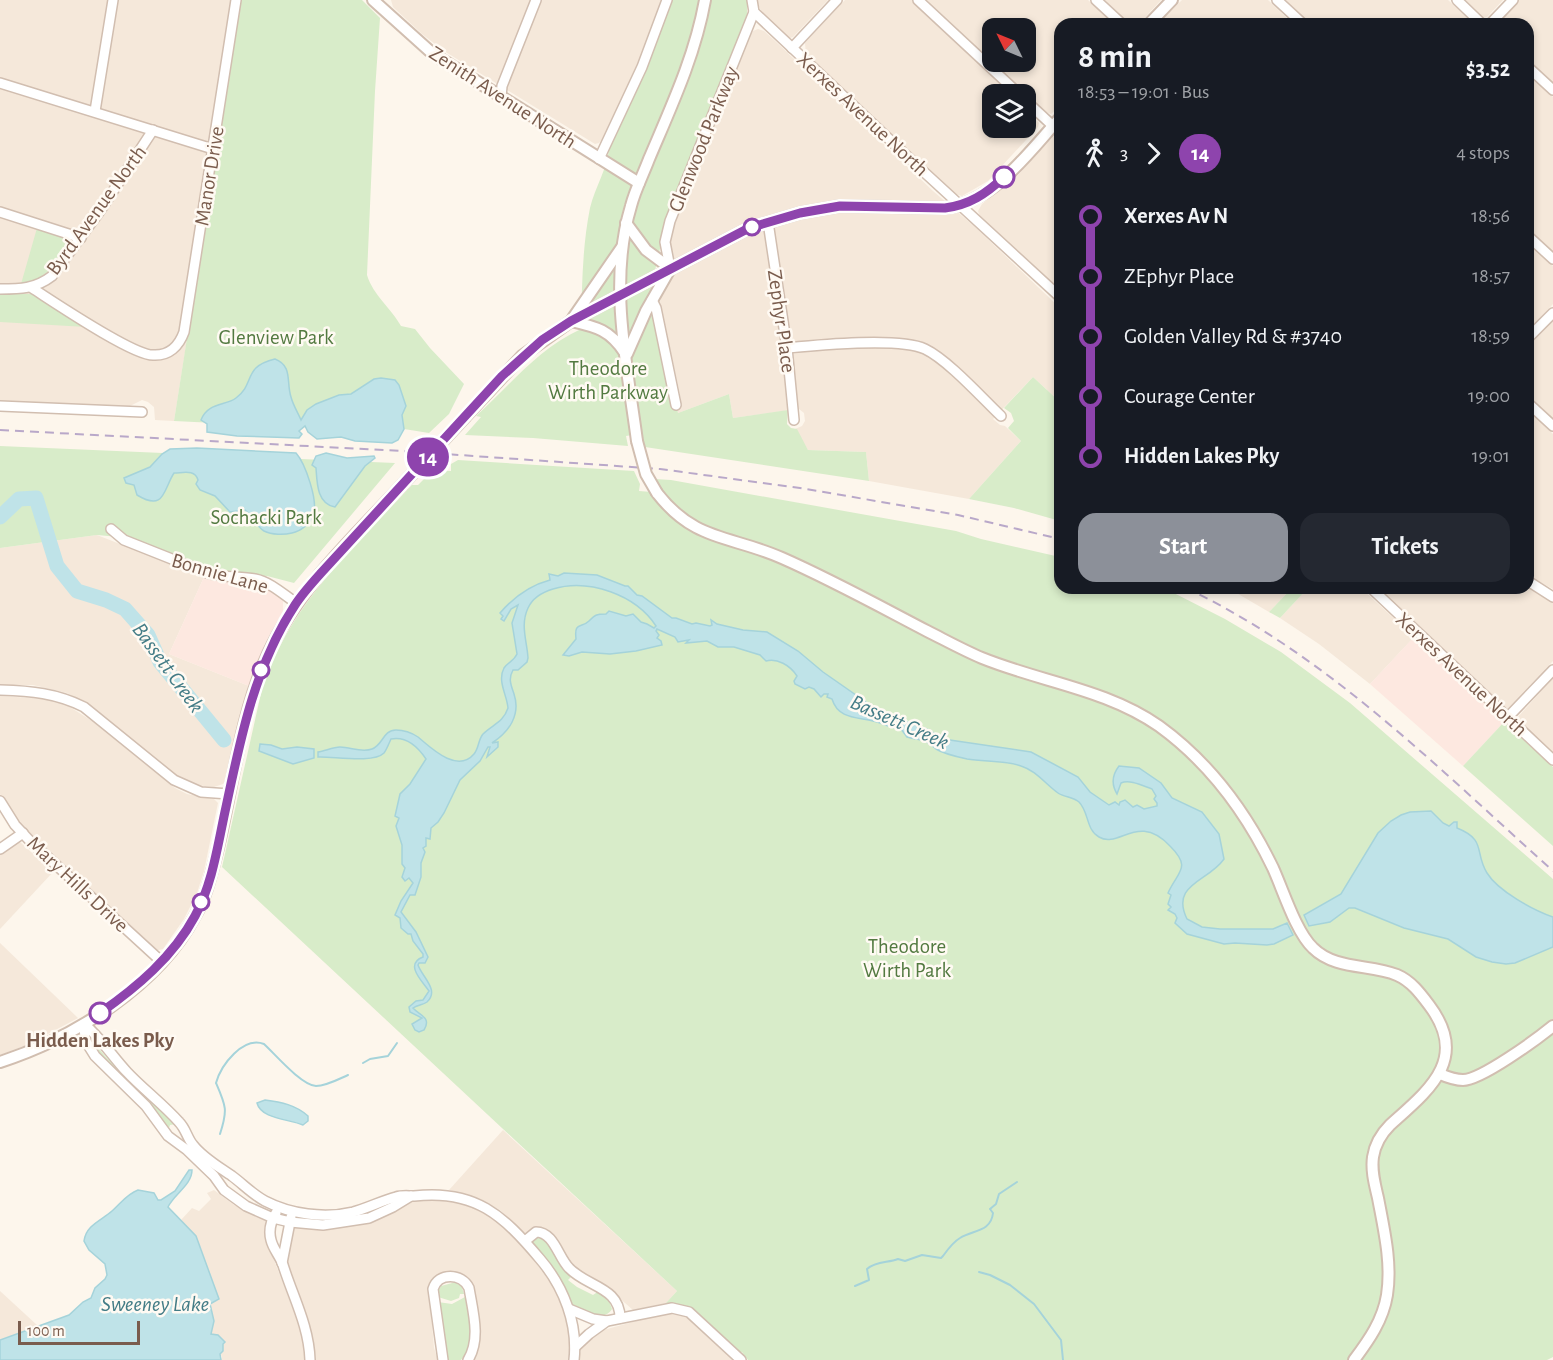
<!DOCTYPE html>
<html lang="en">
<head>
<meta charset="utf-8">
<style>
	body { margin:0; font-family:"Alegreya Sans",sans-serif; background:#242831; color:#f1f3f6; height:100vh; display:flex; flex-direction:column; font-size:22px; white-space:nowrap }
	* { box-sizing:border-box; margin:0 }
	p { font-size:20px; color:#9ea1a6 }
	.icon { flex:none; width:33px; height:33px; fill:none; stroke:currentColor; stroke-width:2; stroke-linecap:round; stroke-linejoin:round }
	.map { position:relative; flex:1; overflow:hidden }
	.details { position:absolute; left:1054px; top:18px; width:480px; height:576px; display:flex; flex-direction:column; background:#171b24; border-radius:18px; box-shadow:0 3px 9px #0003 }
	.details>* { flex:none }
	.badge { padding:0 12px; border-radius:20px; font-size:21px; line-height:39px }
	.needle { width:39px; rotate:313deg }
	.fabs { position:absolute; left:982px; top:18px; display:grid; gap:12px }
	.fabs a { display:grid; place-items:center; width:54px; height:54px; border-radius:12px; background:#171b24; box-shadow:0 3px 9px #0003; font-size:30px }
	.scale { position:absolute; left:18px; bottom:15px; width:122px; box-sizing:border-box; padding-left:6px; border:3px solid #7a5c4d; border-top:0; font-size:16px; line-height:21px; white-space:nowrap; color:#7a5c4d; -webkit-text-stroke:4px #fffaf3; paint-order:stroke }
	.map>.badge { position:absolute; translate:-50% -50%; box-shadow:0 0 0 3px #fff }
	.legs { display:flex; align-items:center; gap:9px; height:66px; padding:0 24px; font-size:20px }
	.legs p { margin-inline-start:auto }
	.headline { display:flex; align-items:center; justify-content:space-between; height:102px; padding:0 24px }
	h1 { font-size:33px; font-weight:600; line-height:45px }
	.action { display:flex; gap:12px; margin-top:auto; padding:12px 24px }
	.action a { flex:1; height:69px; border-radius:18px; background:#8c9099; color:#fff; font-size:24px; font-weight:600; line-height:69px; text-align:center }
	.action a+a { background:#242831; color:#f1f3f6 }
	ul { padding:0 24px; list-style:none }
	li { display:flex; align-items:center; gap:21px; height:60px; font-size:22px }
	li i { display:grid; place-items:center; width:9px; height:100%; margin:0 8px; background:currentColor }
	li i::after { content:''; width:15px; height:15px; margin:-8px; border:4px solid; border-radius:50%; background:#171b24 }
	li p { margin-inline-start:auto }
	li:first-child i { background:linear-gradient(#0000 50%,currentColor 0) }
	li:last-child i { background:linear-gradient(currentColor 50%,#0000 0) }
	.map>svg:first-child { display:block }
	.residential { fill:#f5e8da; fill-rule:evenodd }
	.commercial { fill:#fde8e0 }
	.green { fill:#d8ecc9 }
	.water { fill:#bfe3e8; stroke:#a5d3da; stroke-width:1.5 }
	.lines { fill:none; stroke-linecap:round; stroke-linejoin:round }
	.stream { stroke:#a5d3da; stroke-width:2 }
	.river { stroke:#bfe3e8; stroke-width:15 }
	.minor-casing { stroke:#d1beb0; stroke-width:12 }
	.tertiary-casing { stroke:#d1beb0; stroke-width:14 }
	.minor { stroke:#fff; stroke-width:9 }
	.tertiary { stroke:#fff; stroke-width:10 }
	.rail { stroke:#b9a8c9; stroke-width:2; stroke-dasharray:9 6; stroke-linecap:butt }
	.tertiary-bridge-casing { stroke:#d1beb0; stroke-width:14; stroke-linecap:butt }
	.tertiary-bridge { stroke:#fff; stroke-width:10 }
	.line-1-casing { stroke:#fff; stroke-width:14 }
	.line-1 { stroke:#8e44ad; stroke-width:9 }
	.stop-1-dot { fill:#fff; stroke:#8e44ad; stroke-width:3 }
	.labels { text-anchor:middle; stroke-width:5; stroke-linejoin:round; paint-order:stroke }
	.street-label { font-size:21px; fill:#7a5c4d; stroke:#fffaf3 }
	.park-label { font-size:21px; fill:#537a41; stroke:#fffaf3 }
	.stop-label { font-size:21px; font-weight:bold; fill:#7a5c4d; stroke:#fffaf3 }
	.water-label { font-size:22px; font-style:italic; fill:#437c86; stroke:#fffaf3 }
</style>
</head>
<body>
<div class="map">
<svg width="1553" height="1360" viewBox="0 0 1553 1360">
	<rect width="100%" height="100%" fill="#fdf6ec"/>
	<!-- residential -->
	<g class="residential">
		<path d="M0 0H231L181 320 189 327 174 421 155 420 154 407 148 402 142 400 128 407 0 401Z"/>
		<path d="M391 0H661L648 41 633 74 603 139 599 143 595 144 444 51 422 34 393 7Z"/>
		<path d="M756 0H828L793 37 790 38 785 36 763 15Z"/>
		<path d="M845 0H912L1010 94H993V128H1026V110L1039 123 1038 127 988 181 962 196 952 193 806 55 805 43Z"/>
		<path d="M924 0H1088L1114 24H1060V106L1051 114 1046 112ZM993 28H1026V62H993Z"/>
		<path d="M1102 0H1161L1139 24H1128Z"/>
		<path d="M1182 0H1268L1293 24H1158Z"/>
		<path d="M1283 0H1448L1474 24H1309Z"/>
		<path d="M1461 0H1503L1487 17 1482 18Z"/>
		<path d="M1518 0H1553V84L1529 61 1528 24H1496Z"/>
		<path d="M758 29 764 31 773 39 933 191 975 227 1060 308V402L1033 377 993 419 1000 425 1005 426 1021 441 969 499 869 481 866 452 808 450 795 429 802 426 805 421 804 413 799 409 733 418 729 394 678 413 676 405 681 404 680 394 660 302 671 236 679 206 747 41 753 31Z"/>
		<path d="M1528 74 1553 97V252L1529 229Z"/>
		<path d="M1060 129V286L1057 287 980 217 978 211 982 204 1018 175Z"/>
		<path d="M1529 243 1553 266V304L1529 330Z"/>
		<path d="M1553 320V421L1529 398 1528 346Z"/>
		<path d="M1529 411 1553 434V589L1529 576Z"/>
		<path d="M97 535 204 577 169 654 249 686 227 780 223 784 214 787 195 785 181 779 93 707 67 693 33 685H0V548Z"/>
		<path d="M1529 586 1553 603V661L1508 708 1502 706 1377 588H1528Z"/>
		<path d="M1228 588H1292L1269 612Z"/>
		<path d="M1308 588H1361L1414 637 1370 684 1319 644 1280 618Z"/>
		<path d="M1553 678V754L1519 722 1517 718Z"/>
		<path d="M0 696 48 699 65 704 92 721 175 788 187 794 214 799 218 803 204 871 197 893 184 919 163 949 154 951 43 848 22 827 4 803 0 794Z"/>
		<path d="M20 842 53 872 0 929V853L16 843Z"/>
		<path d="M0 943 78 1018 29 1044 0 1055Z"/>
		<path d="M503 1130 677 1291 666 1303 633 1310 609 1289 573 1268 552 1237 544 1228 539 1227 525 1233 500 1210 480 1199 449 1190Z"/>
		<path d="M214 1190 234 1205 260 1216 264 1219 267 1226 269 1247 301 1330 306 1360H221L222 1357 211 1335 214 1321 211 1315 205 1261 201 1248 181 1220 192 1208 199 1211 211 1199 207 1193Z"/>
		<path d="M443 1199 465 1204 499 1221 527 1250 556 1291 564 1309 569 1330 570 1360H474L480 1343 473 1286 466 1276 460 1273 451 1272 436 1278 429 1288 434 1348 438 1360H314L309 1321 288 1274 285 1256 290 1236 295 1227 417 1200Z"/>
		<path d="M0 1291 38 1326 0 1340Z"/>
		<path d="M666 1313 688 1317 734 1360H579L581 1348 596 1332Z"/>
	</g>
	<!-- commercial -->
	<g class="commercial">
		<path d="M204 577 224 582 259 584 270 589 283 601V611L265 643 249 686 169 654Z"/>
		<path d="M1414 637 1504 722 1463 766 1370 684Z"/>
	</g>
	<!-- green -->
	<g class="green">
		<path d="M240 0H362L380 18 375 91 367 275C373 295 391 308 401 326L415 329 430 348 464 384 449 414 429 433 404 429 402 415 374 379 363 388 361 430 174 421Z"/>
		<path d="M671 0H747V14L744 25 669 209 649 297 665 365 671 405H676L678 413 729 394 733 418 788 410 787 424 791 428 797 429 808 450 866 452 869 481 645 447 644 442 633 441 632 435 626 436 628 446 533 438 465 435 481 417 476 416C511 385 537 349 581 329 582 288 582 248 590 208 595 187 608 168 609 147L647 67Z"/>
		<path d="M37 228 65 237 69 241V246C56 264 44 281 21 284Z"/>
		<path d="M0 294H32L86 327 0 322Z"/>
		<path d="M1033 377 1060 402V521L1014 508 969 499 1021 441 1008 428 1014 421 1011 413 1004 408Z"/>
		<path d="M0 446 395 463 294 583 267 576 210 571 130 538 97 535 0 548Z"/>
		<path d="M458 460 634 471 640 484 639 491 664 493 655 479 671 480 956 531 981 539 1060 557V588H1164L1225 619 1281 652 1350 703 1553 879V1357L1547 1360H748L742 1352H739C717 1332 697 1306 666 1303L677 1291 222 867 262 689C289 605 354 547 412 485H418L433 470 451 471V464Z"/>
		<path d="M1292 588H1308L1280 618 1269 612Z"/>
		<path d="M1504 722 1553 767V846L1463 766Z"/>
		<path d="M91 1039 105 1056 176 1124 170 1125 168 1131 101 1059 89 1041Z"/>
		<path d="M539 1236 545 1239 558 1260 572 1276 568 1280 577 1287 593 1295 599 1291 608 1298 612 1309C605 1321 584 1316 575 1307 569 1301 568 1292 564 1286 556 1270 544 1257 533 1243L534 1238Z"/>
		<path d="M456 1282 461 1284 464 1294H460L459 1298 451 1301 438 1297 437 1293 441 1286Z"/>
		<path d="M465 1297C468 1319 477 1342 461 1360H448L438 1302 452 1304Z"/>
	</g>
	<!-- water -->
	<g class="water">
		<path d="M275 359C293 366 286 382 291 397 293 405 298 413 301 420L307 410 316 404 339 395 351 394 374 379 381 378 395 380 399 385 406 406 402 415 404 429 398 440 392 443 355 441 341 437 317 439 308 432 305 426 299 431 302 434 299 438 237 436 207 432V424L201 420C208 402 226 406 236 398 256 383 242 367 275 359Z"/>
		<path d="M197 448 296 453C305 463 319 502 313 515 310 524 301 531 292 533 284 535 272 535 264 531 256 526 253 516 245 510L230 512 215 496 200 490 196 484 198 480C195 469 183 473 174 473 163 490 165 512 137 495L134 485 126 483 124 478 150 467 162 454 170 449Z"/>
		<path d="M326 453 347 458 374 456 375 458 365 466 335 507C317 504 317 483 316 468L312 465 316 456Z"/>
		<path d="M564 573 597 575 625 586H628L637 595 642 596 672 618H676L692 624 696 623 710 626 712 625 711 620 717 624 743 630 767 632 798 651 823 672 879 711 929 730 943 739 1031 752 1078 777 1090 792 1109 805 1115 802 1119 805 1120 802 1125 800 1133 807 1137 805 1144 809 1157 806V803L1154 799 1156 796 1152 789C1143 786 1130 779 1121 783L1117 794C1111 784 1112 775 1119 766L1139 768 1161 783 1172 798 1202 812 1219 834 1224 859C1208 882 1170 884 1187 919L1202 927 1220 929H1273L1287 923 1293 935 1274 944 1267 945 1235 943 1224 944 1187 934 1175 923 1177 918 1175 914 1168 910 1171 907 1168 904 1171 895 1168 893C1178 871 1192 868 1170 846 1138 812 1119 849 1099 837 1086 830 1089 812 1079 802 1073 797 1064 797 1058 793 1045 784 1037 771 1021 766 1005 760 984 762 967 759 958 757 944 754 936 749 932 746 929 743 925 741 919 739 913 739 907 737L901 729C889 728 883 723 873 721 857 717 838 719 832 699L827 697 828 694H824L821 697 814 689 809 687 805 689 795 684 794 681 797 676C790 665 777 658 766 661L760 655 734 647H718L707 641 686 643 689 640 678 642 675 637 657 629 656 631 659 635 657 638 661 641 662 645 636 651 610 654 582 652 569 656 563 655 576 639C574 621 581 629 589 621 595 615 596 614 606 614L609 611 626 616 633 614 641 622 647 624 654 628 656 626C636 595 589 578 553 589 543 592 533 597 528 608 520 625 527 641 528 658L527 662 518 670H513C508 679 511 685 514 694 521 715 509 732 492 743L498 742V747L487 757 490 747H488L480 761 460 780 444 813 438 822 431 828 430 839 426 838V846L423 848 425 852 421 863V877L415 895H410L401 912 416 932 428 957 425 963H419L418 965C422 977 440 990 427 1002 423 1005 417 1005 413 1008 419 1015 432 1017 424 1030L419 1032 415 1030 412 1024 422 1018 410 1012 409 1007 416 1001 423 1000 429 991C422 981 404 964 423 957V954L413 941 411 934H408L401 928 400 918 395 915 401 901 413 883 409 878 405 881 402 877 405 868 402 864V845L396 826 399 818 395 816 400 794 410 784 426 759C418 747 406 736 391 739 389 743 387 749 384 753 373 764 332 756 318 757V752C325 751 333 747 340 747 351 747 361 753 372 749 383 745 383 730 396 730 403 730 412 733 418 737 430 747 457 774 474 754 479 748 478 740 483 734 493 724 503 723 508 708 507 695 497 681 504 668 508 662 514 661 517 654L512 623 518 605 511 609 504 621 501 619 503 616 500 613C513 598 531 585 550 580L549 574 558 576Z"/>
		<path d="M260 744 271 745 282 749 297 747 314 749V758L293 764 259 751Z"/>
		<path d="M1431 811 1443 823 1449 826 1454 822H1457V828C1487 840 1474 852 1487 873 1498 891 1533 910 1553 917V947L1515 963 1506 964 1492 962 1476 957 1448 939 1404 928 1355 908H1349L1330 922 1309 926 1304 915 1341 894 1378 833 1391 821 1401 815 1410 812Z"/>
		<path d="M265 1100C281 1102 296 1105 308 1116V1121L303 1125C289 1119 261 1119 257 1103Z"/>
		<path d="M189 1170H192C192 1185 174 1194 168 1207L196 1236 219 1299 210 1304 214 1321 211 1334 218 1335 225 1342 223 1344V1351L220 1354 221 1360H0V1340L69 1315 83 1302 91 1298 95 1288 105 1279 107 1275 105 1264 89 1250 84 1241C86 1225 102 1220 112 1211 121 1203 127 1194 138 1190L154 1193 158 1200H161L175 1191Z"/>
	</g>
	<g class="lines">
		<!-- stream -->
		<g class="stream">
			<path d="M363 1063 370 1059 388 1056 397 1043"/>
			<path d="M220 1134C228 1110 226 1106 216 1083 221 1065 243 1036 264 1044 275 1054 301 1085 316 1086 326 1086 339 1079 348 1075"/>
			<path d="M979 1272 990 1275 1010 1285 1034 1304 1061 1340 1063 1360"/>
			<path d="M855 1286 869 1280 867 1269C876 1261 888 1263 898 1259L905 1261 922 1255 941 1258 943 1256C948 1249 953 1242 960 1238 973 1230 991 1232 993 1213L990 1209 996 1204 999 1194 1017 1182"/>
		</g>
		<!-- river -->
		<path class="river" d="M0 517 19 499 36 498 57 566 77 591 106 600 125 609 148 635 160 662 224 740"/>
		<defs>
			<g id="minor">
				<path d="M752 0 754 12 924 172 1060 297"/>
				<path d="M918 0 1019 94"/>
				<path d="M1096 0 1122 24"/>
				<path d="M1277 0 1303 24"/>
				<path d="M1457 0 1482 24"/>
				<path d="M1490 24 1513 0"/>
				<path d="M792 48 837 0"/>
				<path d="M1528 67 1553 90"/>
				<path d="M0 83 213 149"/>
				<path d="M501 97 502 86 536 0"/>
				<path d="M1026 101 1053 126"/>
				<path d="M95 111 113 0"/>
				<path d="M599 159 642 67 667 0"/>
				<path d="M0 212 81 238"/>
				<path d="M768 222 787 348 794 420"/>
				<path d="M1528 236 1553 259"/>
				<path d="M670 268 665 242 670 221 754 12"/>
				<path d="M32 288C54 302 132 355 153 355 169 356 179 346 184 332L236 0"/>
				<path d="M0 289C20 289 35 289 52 276L100 211 153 130"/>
				<path d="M652 300 656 308 676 405"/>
				<path d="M1528 338 1553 313"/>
				<path d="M787 348C818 345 899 337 925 349 948 360 982 398 1001 416"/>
				<path d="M1528 403 1553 426"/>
				<path d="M0 406 142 412"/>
				<path d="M111 529 124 540 207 573C224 578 239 576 255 579 270 582 283 594 296 603"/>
				<path d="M1528 581 1553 597"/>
				<path d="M1371 588 1553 760"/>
				<path d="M0 690C31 691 56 693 84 707L174 780 201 792 229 794"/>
				<path d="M1508 717 1553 670"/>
				<path d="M0 801 15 825 30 841 162 962"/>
				<path d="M0 849 23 833"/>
				<path d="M84 1024C101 1038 112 1056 127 1072 143 1089 163 1104 179 1122 186 1129 187 1138 193 1145 203 1158 219 1167 232 1176 243 1184 252 1194 265 1201 290 1214 324 1219 353 1212 368 1208 381 1201 396 1197 402 1195 408 1196 414 1196 475 1189 503 1215 540 1259 564 1287 578 1324 574 1360"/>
				<path d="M84 1024 85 1040 95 1056 146 1106 168 1136 187 1150 214 1176 224 1190 246 1206 273 1218 290 1222 323 1225 369 1218 393 1207 411 1196"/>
				<path d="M276 1213C271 1221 268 1229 271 1240 273 1249 280 1256 283 1265 293 1297 309 1326 310 1360"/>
				<path d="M525 1241 536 1232C554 1232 558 1257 569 1268 587 1287 620 1287 620 1318"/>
				<path d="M282 1263 291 1217"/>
				<path d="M569 1309 593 1319 607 1321"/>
				<path d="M575 1347 589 1334 607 1321 672 1308 689 1312 741 1360"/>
				<path d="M443 1360 433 1289C438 1272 462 1273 469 1288 473 1312 481 1339 468 1360"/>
			</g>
			<g id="tertiary">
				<path d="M373 0 433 54 639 183"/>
				<path d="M1149 24 1172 0"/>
				<path d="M626 223 646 250 670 268"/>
				<path d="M573 318 622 247"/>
				<path d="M571 321C597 327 610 330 625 353"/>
				<path d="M627 354 646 311 670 269"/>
				<path d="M466 416 522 356 571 321 749 228 800 213 840 206 945 208C994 202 1028 153 1060 118"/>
				<path d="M637 441C627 364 608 282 631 206 635 190 643 175 649 159 671 107 695 56 705 0"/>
				<path d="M657 493C695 542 730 535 782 558 832 580 879 606 927 631 945 640 963 650 982 658 1041 682 1106 689 1159 726 1210 763 1246 812 1273 868 1283 890 1296 932 1313 948 1335 970 1370 964 1397 975 1411 981 1420 993 1429 1005 1470 1059 1429 1090 1390 1125 1381 1134 1375 1144 1373 1157 1371 1171 1375 1185 1378 1198 1384 1230 1392 1263 1387 1295 1383 1320 1369 1340 1354 1360"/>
				<path d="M0 1062C74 1038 158 986 195 916 205 899 210 879 215 860 232 793 239 718 268 654 298 588 354 537 402 485"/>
				<path d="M1440 1074C1447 1077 1455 1080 1463 1080 1481 1080 1537 1039 1553 1026"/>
			</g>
		</defs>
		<!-- minor casing -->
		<use href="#minor" class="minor-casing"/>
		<!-- tertiary casing -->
		<use href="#tertiary" class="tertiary-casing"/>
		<!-- minor -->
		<use href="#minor" class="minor"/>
		<!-- tertiary -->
		<use href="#tertiary" class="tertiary"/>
		<!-- rail -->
		<g class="rail">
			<path d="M0 430 402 451 660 469 800 488 958 515 1060 539"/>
			<path d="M1186 588C1327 655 1438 768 1553 871"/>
		</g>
		<defs>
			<g id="tertiary-bridge">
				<path d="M637 441 646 474 657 493"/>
				<path d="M402 485 466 416"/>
			</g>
		</defs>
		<!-- tertiary-bridge casing -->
		<use href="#tertiary-bridge" class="tertiary-bridge-casing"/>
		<!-- tertiary-bridge -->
		<use href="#tertiary-bridge" class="tertiary-bridge"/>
	</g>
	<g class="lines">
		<defs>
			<path id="line-1" d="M100 1013C137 987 173 957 195 916 213 883 218 843 226 807 241 736 255 666 295 605 302 594 312 583 321 573L502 376 542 340 571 321 749 228 800 213 840 206 945 208C969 205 986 194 1004 177"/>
		</defs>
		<!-- line-1 casing -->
		<use href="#line-1" class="line-1-casing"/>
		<!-- line-1 -->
		<use href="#line-1" class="line-1"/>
	</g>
	<!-- markers -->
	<g class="stop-1-dot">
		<circle cx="1004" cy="177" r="10"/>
		<circle cx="752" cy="227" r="8"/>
		<circle cx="261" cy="670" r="8"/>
		<circle cx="201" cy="902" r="8"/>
		<circle cx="100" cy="1013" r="10"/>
	</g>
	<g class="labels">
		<!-- street labels -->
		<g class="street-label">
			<text transform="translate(503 97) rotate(33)" y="7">Zenith Avenue North</text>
			<text transform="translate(863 114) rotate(43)" y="7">Xerxes Avenue North</text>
			<text transform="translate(703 139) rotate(-68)" y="7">Glenwood Parkway</text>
			<text transform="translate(209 176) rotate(-81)" y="7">Manor Drive</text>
			<text transform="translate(96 210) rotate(-54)" y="7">Byrd Avenue North</text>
			<text transform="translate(782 321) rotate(82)" y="7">Zephyr Place</text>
			<text transform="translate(220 573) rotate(16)" y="7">Bonnie Lane</text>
			<text transform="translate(1462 674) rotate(43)" y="7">Xerxes Avenue North</text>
			<text transform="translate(78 884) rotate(43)" y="7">Mary Hills Drive</text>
		</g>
		<!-- park labels -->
		<g class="park-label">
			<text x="276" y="344">Glenview Park</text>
			<text x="608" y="375">Theodore<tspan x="608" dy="24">Wirth Parkway</tspan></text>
			<text x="266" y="524">Sochacki Park</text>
			<text x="907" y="953">Theodore<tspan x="907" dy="24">Wirth Park</tspan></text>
		</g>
		<!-- stop labels -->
		<g class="stop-label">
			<text x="100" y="1047">Hidden Lakes Pky</text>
		</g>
		<!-- water labels -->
		<g class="water-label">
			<text transform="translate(169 667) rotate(54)" y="8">Bassett Creek</text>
			<text transform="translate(900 721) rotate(24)" y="8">Bassett Creek</text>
			<text x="155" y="1311">Sweeney Lake</text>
		</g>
	</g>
</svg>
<div class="fabs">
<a><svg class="needle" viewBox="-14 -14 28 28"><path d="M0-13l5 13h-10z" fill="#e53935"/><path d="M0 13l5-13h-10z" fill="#9ea1a6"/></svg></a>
<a><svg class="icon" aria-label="layers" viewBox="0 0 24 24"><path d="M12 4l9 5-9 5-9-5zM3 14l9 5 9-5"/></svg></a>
</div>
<div class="scale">100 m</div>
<b class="badge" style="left:428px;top:457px;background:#8e44ad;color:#fff">14</b>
<section class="details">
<div class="headline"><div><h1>8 min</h1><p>18:53 – 19:01 · Bus</p></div><b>$3.52</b></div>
<div class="legs"><svg class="icon" aria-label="walk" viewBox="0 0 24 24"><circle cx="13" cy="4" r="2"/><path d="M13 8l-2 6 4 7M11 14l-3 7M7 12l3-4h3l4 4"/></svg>3<svg class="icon" aria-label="forward" viewBox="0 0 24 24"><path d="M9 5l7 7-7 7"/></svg><b class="badge" style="background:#8e44ad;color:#fff">14</b><p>4 stops</p></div>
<ul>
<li><i style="color:#8e44ad"></i><b>Xerxes Av N</b><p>18:56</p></li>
<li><i style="color:#8e44ad"></i><span>ZEphyr Place</span><p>18:57</p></li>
<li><i style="color:#8e44ad"></i><span>Golden Valley Rd &amp; #3740</span><p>18:59</p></li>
<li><i style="color:#8e44ad"></i><span>Courage Center</span><p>19:00</p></li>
<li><i style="color:#8e44ad"></i><b>Hidden Lakes Pky</b><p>19:01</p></li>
</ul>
<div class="action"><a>Start</a><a>Tickets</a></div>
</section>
</div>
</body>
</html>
